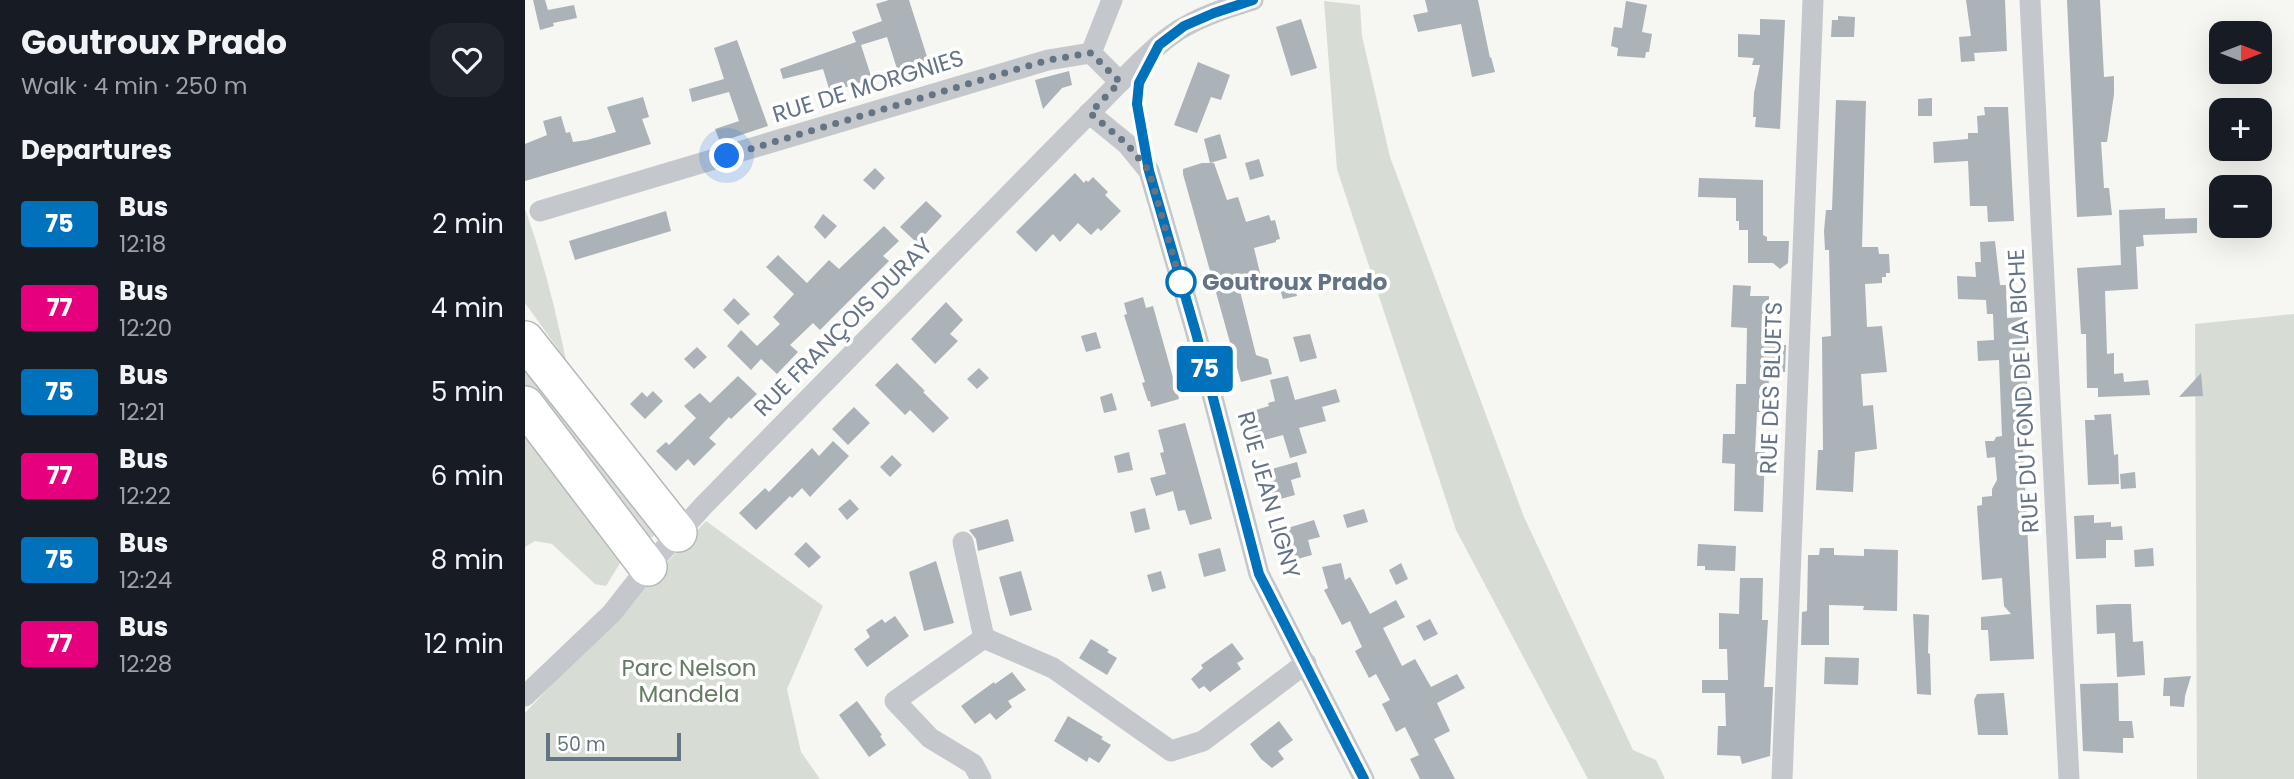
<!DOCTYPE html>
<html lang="en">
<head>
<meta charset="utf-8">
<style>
	body { margin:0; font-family:Poppins,sans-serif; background:#20242c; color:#f1f3f6; height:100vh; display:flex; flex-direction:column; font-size:26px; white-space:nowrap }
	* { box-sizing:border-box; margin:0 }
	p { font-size:23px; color:#9ea1a6 }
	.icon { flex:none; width:38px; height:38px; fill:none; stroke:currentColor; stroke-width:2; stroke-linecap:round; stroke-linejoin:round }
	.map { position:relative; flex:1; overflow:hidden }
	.details { display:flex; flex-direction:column; background:#171b24; width:525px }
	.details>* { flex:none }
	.badge { padding:0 14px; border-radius:5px; font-size:24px; line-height:46px }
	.needle { width:46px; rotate:90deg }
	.buttons { position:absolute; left:1684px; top:21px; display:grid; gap:14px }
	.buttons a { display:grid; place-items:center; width:63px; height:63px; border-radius:14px; background:#171b24; box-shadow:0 7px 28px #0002; font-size:35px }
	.scale { position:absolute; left:21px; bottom:18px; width:135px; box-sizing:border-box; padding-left:7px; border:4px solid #657484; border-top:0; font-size:19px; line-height:24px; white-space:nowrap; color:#657484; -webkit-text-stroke:5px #fff; paint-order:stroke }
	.you { position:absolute; width:35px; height:35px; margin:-18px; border:5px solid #fff; border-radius:50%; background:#1a73e8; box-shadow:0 0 0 10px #1a73e833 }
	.map>.badge { position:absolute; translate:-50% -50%; box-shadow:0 0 0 4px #fff }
	h2 { padding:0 21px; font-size:26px; line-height:63px }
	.round { display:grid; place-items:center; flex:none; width:74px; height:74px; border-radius:21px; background:#20242c }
	.headline { display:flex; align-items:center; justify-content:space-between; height:119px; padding:0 21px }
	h1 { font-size:33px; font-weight:700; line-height:52px }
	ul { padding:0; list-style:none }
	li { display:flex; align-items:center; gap:21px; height:84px; padding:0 21px }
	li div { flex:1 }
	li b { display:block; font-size:26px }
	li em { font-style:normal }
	li .badge { min-width:77px; font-weight:700; text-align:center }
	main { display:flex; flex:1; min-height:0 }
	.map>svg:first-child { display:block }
	.green { fill:#d7ddd4 }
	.building { fill:#abb2b8 }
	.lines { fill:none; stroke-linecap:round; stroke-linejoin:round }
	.highway-casing { stroke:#b5b8bb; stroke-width:40 }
	.lane { stroke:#c4c7cb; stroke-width:10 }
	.street { stroke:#c4c7cb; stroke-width:21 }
	.highway { stroke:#fff; stroke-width:37 }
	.line-casing { stroke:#fff; stroke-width:16 }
	.line { stroke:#0072bc; stroke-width:10 }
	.walk { stroke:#657484; stroke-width:7; stroke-dasharray:0 12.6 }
	.stop-dot { fill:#fff; stroke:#0072bc; stroke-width:3.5 }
	.labels { text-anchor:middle; stroke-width:7; stroke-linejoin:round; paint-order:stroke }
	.street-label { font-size:23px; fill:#657484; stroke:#fff }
	.stop-label { font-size:23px; font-weight:bold; fill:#657484; stroke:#fff; text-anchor:start }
	.park-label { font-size:23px; fill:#677b64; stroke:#fff }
</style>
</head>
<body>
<main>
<section class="details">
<div class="headline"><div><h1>Goutroux Prado</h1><p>Walk · 4 min · 250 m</p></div><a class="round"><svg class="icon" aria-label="heart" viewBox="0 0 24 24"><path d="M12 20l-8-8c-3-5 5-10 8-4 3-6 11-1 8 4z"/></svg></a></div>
<h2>Departures</h2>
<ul>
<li><span class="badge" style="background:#0072bc;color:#fff">75</span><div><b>Bus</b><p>12:18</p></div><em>2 min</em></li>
<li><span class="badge" style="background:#e6007e;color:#fff">77</span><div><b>Bus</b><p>12:20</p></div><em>4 min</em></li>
<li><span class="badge" style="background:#0072bc;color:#fff">75</span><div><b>Bus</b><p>12:21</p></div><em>5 min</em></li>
<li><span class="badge" style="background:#e6007e;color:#fff">77</span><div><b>Bus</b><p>12:22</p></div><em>6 min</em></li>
<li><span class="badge" style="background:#0072bc;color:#fff">75</span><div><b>Bus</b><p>12:24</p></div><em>8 min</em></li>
<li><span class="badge" style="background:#e6007e;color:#fff">77</span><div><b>Bus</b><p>12:28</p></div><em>12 min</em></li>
</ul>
</section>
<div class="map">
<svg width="1769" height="779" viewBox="0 0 1769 779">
	<rect width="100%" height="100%" fill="#f6f6f3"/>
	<!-- green -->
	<g class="green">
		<path d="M799 1 835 5 837 36 865 157 999 517 1108 750 1131 760 1140 779H1063L931 530 812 169Z"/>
		<path d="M0 209C18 259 30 308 41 360L0 303Z"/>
		<path d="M1769 314V779H1672L1670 324Z"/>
		<path d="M0 351 133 531 128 537 122 539 0 391Z"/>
		<path d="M0 430 97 560 81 586 70 584 27 544 10 541 0 547Z"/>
		<path d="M181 521 298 606 262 689 276 752 295 779H0V713Z"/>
	</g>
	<!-- building -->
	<g class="building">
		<path d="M8 0H20L23 10 49 5 52 18 28 23 29 26 15 30Z"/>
		<path d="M364 0H384L404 63 373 72 362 37 336 45 347 79 305 92 298 69 258 79 255 69 331 42 327 32 357 21 351 4Z"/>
		<path d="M900 0H953L965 58 966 57 970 72 947 77 936 24 893 32 888 15 903 12Z"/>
		<path d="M1441 0H1480L1482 51 1449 53 1450 61 1436 62 1434 37 1446 36Z"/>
		<path d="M1542 0H1575L1579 77 1589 76V94L1582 142H1576L1579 188H1584L1587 215 1552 217Z"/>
		<path d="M1101 1 1122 5 1117 32 1127 34 1124 52H1121L1120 58 1092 56 1093 48 1086 46 1089 27 1097 28Z"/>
		<path d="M1313 16 1330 17 1329 37H1306L1307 20H1313Z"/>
		<path d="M776 19 792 68 766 76 751 27Z"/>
		<path d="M1235 19 1260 20 1255 129 1230 127 1231 117H1228L1229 93 1235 65H1227L1229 58 1213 57V34L1235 35Z"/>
		<path d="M212 40 243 126 195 142 190 129 214 121 204 92 167 102 164 89 199 79 189 48Z"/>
		<path d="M673 62 705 75 696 100 686 97 672 133 649 125Z"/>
		<path d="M544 71 547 85 537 88 518 109 510 80Z"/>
		<path d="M118 97 124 117 117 119 126 144 0 181V144L22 135 18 121 36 116 41 133 45 132 48 142 62 140 91 132 82 107Z"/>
		<path d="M1407 98V116H1393V99Z"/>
		<path d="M1311 100 1341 101 1337 247H1353L1354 254H1364L1365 273H1361V277H1357V283L1340 284 1342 327 1357 326 1362 372 1336 374 1338 406 1348 405 1352 449 1330 452 1328 492 1291 490 1293 450H1298L1297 337 1306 336 1304 250H1300L1299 231 1301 210H1307Z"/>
		<path d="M1459 107H1483L1489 221 1463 222 1462 206H1445L1443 161 1409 163 1408 142 1443 139V133H1453L1452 116 1460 115Z"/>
		<path d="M695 134 702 158 685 163 679 139Z"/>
		<path d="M734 159 739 176 725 180 720 163Z"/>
		<path d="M677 163H689L702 200 713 197 721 222 744 215 746 221 750 220 755 239 751 240V242L729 248 736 277 713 283 731 355 743 359 747 374 716 382 658 174V169Z"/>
		<path d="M350 168 360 178 349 190 338 180Z"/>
		<path d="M550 173 559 183 561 180 563 182 568 177 583 192 580 195 596 211 576 231 573 228 566 235 553 223 535 242 528 234 511 252 491 232Z"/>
		<path d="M1174 178 1238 180V235L1242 237V241H1264L1263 263 1255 269 1248 263H1223V230H1214V221H1211V198L1173 197Z"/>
		<path d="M401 201 417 216 392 243 375 227Z"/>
		<path d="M1640 208V219L1672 218V233L1618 235 1619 246 1611 247 1613 289 1580 291 1582 354 1589 353V374L1598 373 1599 382 1623 380 1625 395 1573 397V388H1562L1561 334H1556L1552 268 1596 265 1594 210Z"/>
		<path d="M141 211 146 231 50 260 44 241Z"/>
		<path d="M298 214 312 226 300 239 289 227Z"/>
		<path d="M359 226 374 241 358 256 364 261 295 330 288 323 265 345 273 352 252 374 236 359 226 370 202 346 216 330 232 346 255 324 248 317 269 294 241 267 253 255 282 283 304 260 314 269Z"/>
		<path d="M1470 241 1475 285H1481L1482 318 1498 317 1505 428 1497 429 1509 659 1465 661 1463 630H1456V617L1486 614 1479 606 1477 578 1457 580 1452 506 1457 505V497L1467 496V489L1472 480 1470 457 1462 458 1460 441H1469L1471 437 1477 436 1474 360 1453 361 1452 341 1469 340 1468 314H1462L1461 300 1433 299 1432 276 1451 277 1450 262H1456L1455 242Z"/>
		<path d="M768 279 772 296 758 299 753 283Z"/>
		<path d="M1208 285 1226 286 1225 296H1244L1243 345H1261L1260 372H1244L1243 412H1232L1230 452H1240L1238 512 1209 511 1210 464 1197 463 1198 434H1210L1211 384H1221L1222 328 1206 327Z"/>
		<path d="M618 297 621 308 628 306 654 399 626 407 625 401H623L617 383 620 382 599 315 602 314 599 303Z"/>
		<path d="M209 298 225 314 213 325 198 310Z"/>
		<path d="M421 302 438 320 425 334 433 341 410 364 386 339Z"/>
		<path d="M571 332 576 348 561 352 556 336Z"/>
		<path d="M785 334 792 358 775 362 768 337Z"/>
		<path d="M172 347 182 357 169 369 159 359Z"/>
		<path d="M372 363 400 391 398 392 424 418 408 433 385 410 380 415 350 385Z"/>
		<path d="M454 368 464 378 452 389 442 379Z"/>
		<path d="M1676 373 1678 396 1654 397Z"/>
		<path d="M213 376 232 394 206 419 204 417 184 438 191 444 169 466 163 459 151 471 131 451 141 442 144 445 171 418 159 406 175 393 185 403Z"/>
		<path d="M763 376 770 400 811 389 815 402 797 407 801 421 774 428 782 453 765 458 758 435 732 442 724 412 744 406 743 403 750 401 745 380Z"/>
		<path d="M128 391 138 401 120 419 105 404 117 392 122 397Z"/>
		<path d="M587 393 592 410 579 413 575 397Z"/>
		<path d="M329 407 345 423 323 445 307 429Z"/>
		<path d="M1586 414 1589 455 1593 454 1594 484 1563 485 1560 420H1570L1569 415Z"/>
		<path d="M660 423 687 519 665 525 660 510 653 511 648 491 631 496 625 478 641 474 635 453 639 452 633 430Z"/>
		<path d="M308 441 324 456 285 497 277 488 267 498 265 496 231 530 214 513 240 488 244 492 287 448 294 456Z"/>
		<path d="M604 452 608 470 593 473 589 456Z"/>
		<path d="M367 455 377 465 365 477 355 467Z"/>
		<path d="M772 462 776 477 766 480 770 495 748 501 740 471Z"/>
		<path d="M1610 472 1611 488 1596 489 1595 474Z"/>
		<path d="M325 499 334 509 322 520 313 509Z"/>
		<path d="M620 508 625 529 610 533 605 512Z"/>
		<path d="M839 509 843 522 822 528 818 515Z"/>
		<path d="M1569 515V523L1586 522V527L1597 526 1598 540H1581V558L1551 559 1549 516Z"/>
		<path d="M483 519 489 541 453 551 451 539 444 530Z"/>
		<path d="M789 520 795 537 783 540 787 555 765 561 756 530Z"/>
		<path d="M281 542 296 557 284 568 269 554Z"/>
		<path d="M1173 544 1211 546 1210 571 1180 570V566H1172Z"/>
		<path d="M695 548 701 571 679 577 673 554Z"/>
		<path d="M1295 548H1309V555L1339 556V549L1373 550 1372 611 1338 610 1339 606 1304 605V645H1276L1277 612 1282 611 1283 555H1294Z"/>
		<path d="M1628 548 1629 566 1610 567 1609 550Z"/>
		<path d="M411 561 429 623 399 631 384 572Z"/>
		<path d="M816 563 820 580 825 577 845 614 871 600 880 617 858 628 877 666 890 659 906 687 932 674 940 688 912 703 925 731 909 739 930 779H895L885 759 894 755 880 727 871 732 857 704 865 700 851 674 844 678 830 651 837 647 825 621 817 625 799 590 803 588 797 567Z"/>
		<path d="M876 563 883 579 871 585 864 570Z"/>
		<path d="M496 571 507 610 485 616 474 577Z"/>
		<path d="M636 571 641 588 627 592 622 575Z"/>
		<path d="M1215 578H1238L1237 620H1243L1239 687H1248L1245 756 1217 764 1215 756 1192 755 1193 726H1201L1200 693H1177V680H1203L1202 649H1194V613L1214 614Z"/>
		<path d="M1591 604H1606L1608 642 1618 641 1620 675 1592 677 1590 633 1572 634 1571 605Z"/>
		<path d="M1388 614 1404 615 1403 653 1405 654 1406 695 1392 694Z"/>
		<path d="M370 616 384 636 342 667 329 649 345 637 341 630 357 619 360 623Z"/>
		<path d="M905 619 913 634 899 641 891 626Z"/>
		<path d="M566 639 584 650 582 652 592 658 582 675 554 658Z"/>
		<path d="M707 643 719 659 712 663 716 669 685 692 679 686 674 689 666 679 678 668 676 665Z"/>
		<path d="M1300 657 1334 658 1333 685 1299 684Z"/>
		<path d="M487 672 501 690 483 701 487 707 471 720 465 713 450 724 436 706 469 682 470 684Z"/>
		<path d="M1666 676 1660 696 1659 707 1645 706V696H1638L1639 678Z"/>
		<path d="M1593 683 1594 721H1607L1609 738H1598V753L1558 751 1555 684Z"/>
		<path d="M1479 693 1483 735H1453L1449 700 1452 694Z"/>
		<path d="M332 701 357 735 355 736 361 745 344 757 314 715Z"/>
		<path d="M543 716 578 737 576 739 586 745 574 763 564 757 562 762 529 741Z"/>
		<path d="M754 721 768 740 753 751 759 759 747 768 736 759 725 744Z"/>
	</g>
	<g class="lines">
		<defs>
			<g id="highway">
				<path d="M0 340 153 533"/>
				<path d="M0 405 123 567"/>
			</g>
		</defs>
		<!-- highway casing -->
		<use href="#highway" class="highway-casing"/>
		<!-- lane -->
		<path class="lane" d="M622 161C616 126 605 95 624 62"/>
		<!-- street -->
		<g class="street">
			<path d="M587 0 566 53 595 82"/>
			<path d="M1505 0 1544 779"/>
			<path d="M564 113 602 144 624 171 671 333 734 574 839 779"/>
			<path d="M15 211 523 60 566 53"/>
			<path d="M438 542 459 638"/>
			<path d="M0 696 87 613 123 567 179 505 595 82C615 63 636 39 661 26 682 14 705 7 728 0"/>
			<path d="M456 779 448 764 405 738 370 701 459 638 528 668 646 751 678 741 781 663"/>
			<path d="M1257 779 1288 0"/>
		</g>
		<!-- highway -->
		<use href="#highway" class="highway"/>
	</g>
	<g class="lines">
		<defs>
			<path id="line" d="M728 0 689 13 659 26 634 45 614 83 612 104 624 171 671 333 734 574 839 779"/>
		</defs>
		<!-- line casing -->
		<use href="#line" class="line-casing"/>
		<!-- line -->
		<use href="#line" class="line"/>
		<!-- walk -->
		<path class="walk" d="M202 156 523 60 566 53 595 82 565 113 602 144 624 171 657 287 656 282"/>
	</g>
	<!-- markers -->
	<circle class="stop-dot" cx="656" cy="282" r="14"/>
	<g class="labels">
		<!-- street labels -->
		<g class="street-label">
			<text transform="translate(343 86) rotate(-17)" y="8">RUE DE MORGNIES</text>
			<text transform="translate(318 327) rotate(-45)" y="8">RUE FRANÇOIS DURAY</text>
			<text transform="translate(1246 388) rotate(-88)" y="8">RUE DES BLUETS</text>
			<text transform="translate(1498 391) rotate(-93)" y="8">RUE DU FOND DE LA BICHE</text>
			<text transform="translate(744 495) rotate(74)" y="8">RUE JEAN LIGNY</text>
		</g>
		<!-- stop labels -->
		<g class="stop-label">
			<text x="677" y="290">Goutroux Prado</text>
		</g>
		<!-- park labels -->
		<g class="park-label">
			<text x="164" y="676">Parc Nelson<tspan x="164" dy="26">Mandela</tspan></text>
		</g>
	</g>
</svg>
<div class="buttons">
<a><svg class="needle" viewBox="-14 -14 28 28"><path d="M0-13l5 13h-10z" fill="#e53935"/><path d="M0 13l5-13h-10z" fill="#9ea1a6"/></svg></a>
<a>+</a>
<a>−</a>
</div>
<div class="scale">50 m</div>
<div class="you" style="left:202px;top:156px"></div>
<b class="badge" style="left:680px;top:369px;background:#0072bc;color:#fff">75</b>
</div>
</main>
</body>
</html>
